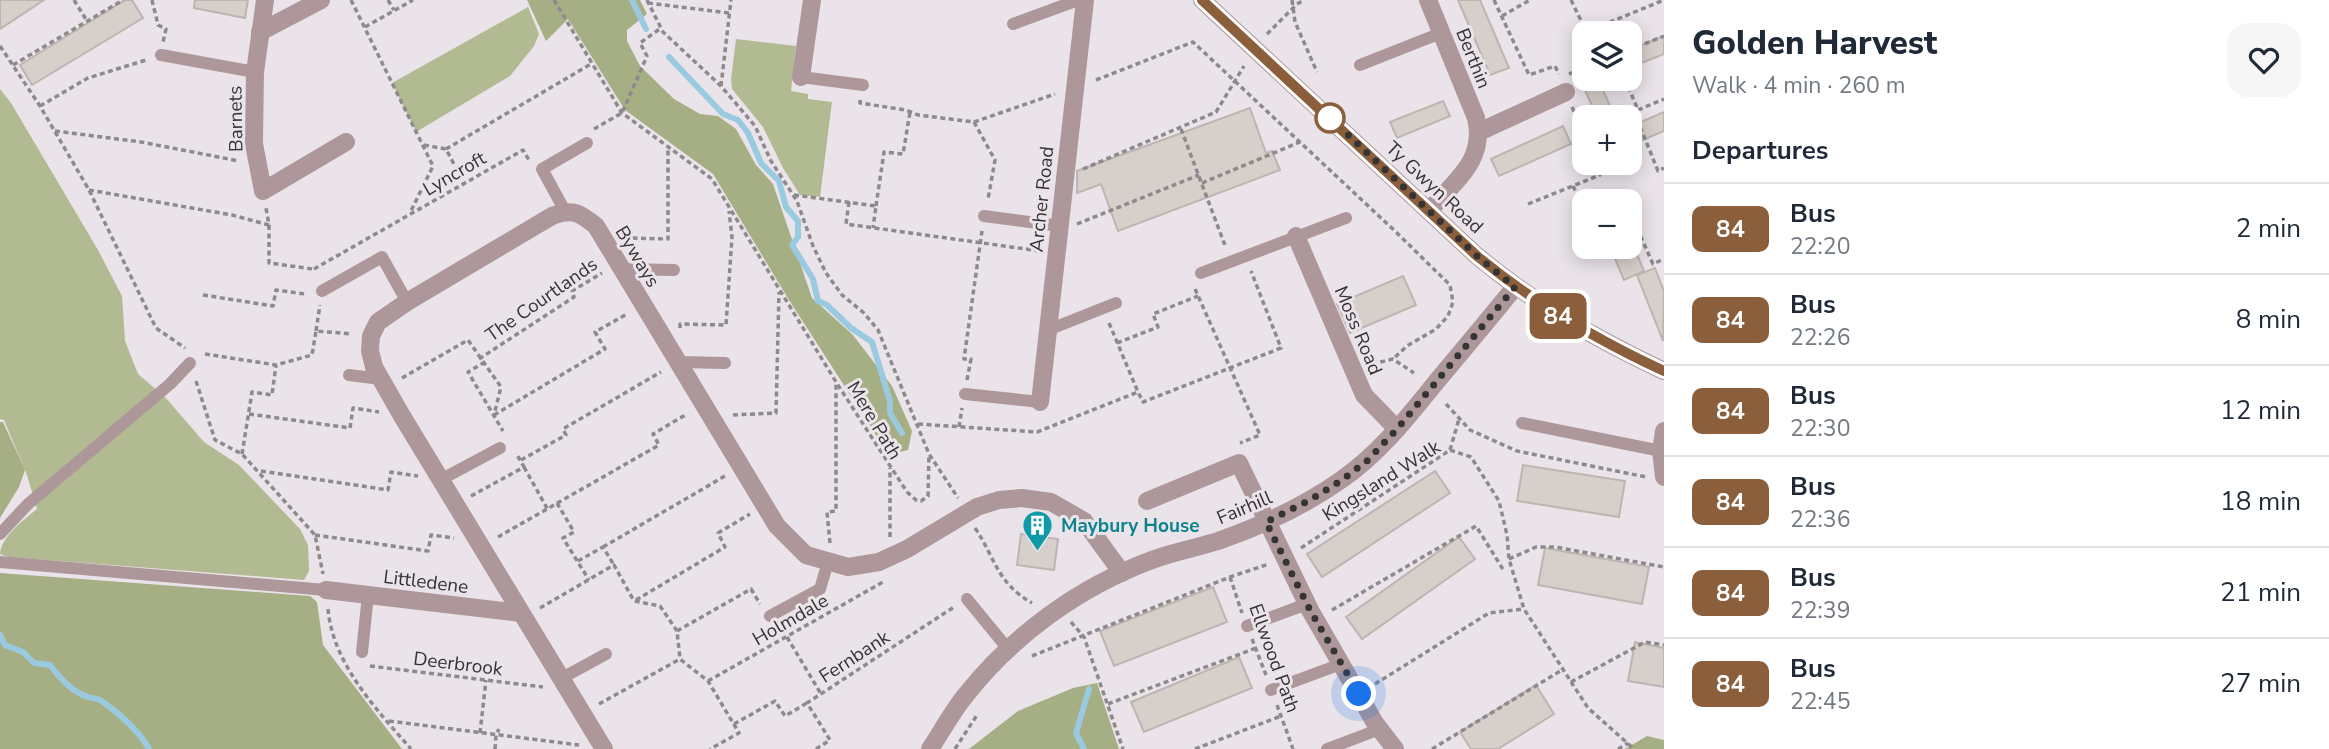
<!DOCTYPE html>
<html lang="en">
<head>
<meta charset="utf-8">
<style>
	body { margin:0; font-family:"Nunito Sans",sans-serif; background:#f6f6f7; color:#1f2937; height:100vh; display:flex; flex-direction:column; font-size:26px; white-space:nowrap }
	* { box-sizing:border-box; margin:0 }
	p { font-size:23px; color:#747a83 }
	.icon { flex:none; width:38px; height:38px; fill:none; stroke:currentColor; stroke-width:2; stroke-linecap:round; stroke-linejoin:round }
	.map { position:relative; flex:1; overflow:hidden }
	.side { display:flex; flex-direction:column; background:#fff; width:665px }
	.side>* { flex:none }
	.badge { padding:0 14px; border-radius:10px; font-size:24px; line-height:46px }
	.buttons { position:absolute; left:1572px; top:21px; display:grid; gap:14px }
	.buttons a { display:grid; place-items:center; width:70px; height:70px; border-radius:14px; background:#fff; box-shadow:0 4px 18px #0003; font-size:35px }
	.you { position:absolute; width:35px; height:35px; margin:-18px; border:5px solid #fff; border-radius:50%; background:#1a73e8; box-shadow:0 0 0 10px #1a73e833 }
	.map>.badge { position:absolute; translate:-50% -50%; box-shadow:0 0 0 4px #fff }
	h2 { padding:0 28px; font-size:26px; line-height:63px }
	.round { display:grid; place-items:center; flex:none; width:74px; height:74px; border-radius:21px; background:#f6f6f7 }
	.summary { display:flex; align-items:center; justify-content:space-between; height:119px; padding:0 28px }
	h1 { font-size:33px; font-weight:800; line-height:52px }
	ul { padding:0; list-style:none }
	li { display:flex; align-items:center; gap:21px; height:91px; padding:0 28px; border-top:2px solid #e0e1e3 }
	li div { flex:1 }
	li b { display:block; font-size:26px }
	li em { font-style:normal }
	li .badge { min-width:77px; font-weight:700; text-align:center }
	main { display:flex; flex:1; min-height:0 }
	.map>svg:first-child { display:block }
	.green { fill:#b2ba91 }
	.forest { fill:#a6ae84 }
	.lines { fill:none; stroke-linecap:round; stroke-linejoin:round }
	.stream { stroke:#9acae0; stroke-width:6 }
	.building { fill:#d6cfca; stroke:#bcb5b0; stroke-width:2 }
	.path { stroke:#8d898d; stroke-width:3.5; stroke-dasharray:5 3.5; stroke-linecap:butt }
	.service { stroke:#ae979a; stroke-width:12 }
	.minor { stroke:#ae979a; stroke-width:18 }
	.line-casing { stroke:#fff; stroke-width:16 }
	.line { stroke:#8b5e3c; stroke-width:10 }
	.walk { stroke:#363335; stroke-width:7; stroke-dasharray:0 12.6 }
	.stop-dot { fill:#fff; stroke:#8b5e3c; stroke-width:3.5 }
	.labels { text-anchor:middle; stroke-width:6; stroke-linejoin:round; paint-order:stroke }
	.street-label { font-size:19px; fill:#363335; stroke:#eae4ea }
	.culture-label { font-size:19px; font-weight:bold; fill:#0d838f; stroke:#eae4ea; text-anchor:start }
</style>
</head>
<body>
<main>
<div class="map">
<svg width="1664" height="749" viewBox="0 0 1664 749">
	<rect width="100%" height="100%" fill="#eae4ea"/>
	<!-- green -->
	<g class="green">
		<path d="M528 7 539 34 534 46 510 76 416 132 392 83Z"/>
		<path d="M736 39 796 46 791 91 808 94V99L832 102 820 197 800 195 783 168 763 127 732 89 731 79Z"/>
		<path d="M0 89 11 103 98 250 122 296 125 341 138 374 165 397 204 442 239 465 300 529 308 545 309 571 304 580 8 557 0 554C1 536 24 520 37 509L27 475 4 420 0 419Z"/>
	</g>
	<!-- forest -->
	<g class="forest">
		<path d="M527 0H640L647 14 627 30V41L640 66 674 99 700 114 718 116 736 129 756 165 773 184 812 298 853 335 892 386 912 431 908 450 891 454 885 449 789 300 713 174 625 110 568 19 546 41Z"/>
		<path d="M0 422H3L25 470 19 487 0 518Z"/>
		<path d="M0 573 310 596 317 602 323 645 402 749H0Z"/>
		<path d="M1097 683 1119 749H969L1018 711 1073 688Z"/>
		<path d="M1647 736 1664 740V749H1625Z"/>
	</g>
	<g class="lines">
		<!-- stream -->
		<g class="stream">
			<path d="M632 0 646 29"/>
			<path d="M669 57 723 114 738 120 748 133 761 163 779 181 786 207 798 221V237L792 245 813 279 818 301 827 305 851 328 872 342 890 401V413L902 433"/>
			<path d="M0 635 5 645 23 652 34 663 50 665C60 678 72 692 88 697 93 699 99 698 103 702 119 713 140 732 149 749"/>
			<path d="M1084 749 1076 733 1089 689"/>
		</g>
	</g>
	<!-- building -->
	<g class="building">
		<path d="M0 0H44L0 29Z"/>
		<path d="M125 0H132L143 18 32 85 20 65Z"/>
		<path d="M195 0H248L245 18 194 8Z"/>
		<path d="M1458 0H1480L1509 68 1490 75Z"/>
		<path d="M1664 36V54L1629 68V50Z"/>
		<path d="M1580 79H1598L1615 117H1597Z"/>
		<path d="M1443 101 1450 116 1397 138 1390 122Z"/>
		<path d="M1250 108 1266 153 1272 151 1280 170 1118 231 1101 184 1077 193V171Z"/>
		<path d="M1664 112V131L1629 146V127Z"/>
		<path d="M1563 126 1571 144 1499 176 1491 159Z"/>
		<path d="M1610 247H1634L1644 271 1624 280Z"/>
		<path d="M1655 268 1664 291 1663 341 1637 275Z"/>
		<path d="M1403 276 1416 305 1350 333 1337 304Z"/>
		<path d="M1523 465 1625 481 1619 517 1517 501Z"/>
		<path d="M1435 471 1450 493 1322 577 1307 554Z"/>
		<path d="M1021 534 1058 539 1054 570 1017 565Z"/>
		<path d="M1459 537 1475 559 1362 639 1346 617Z"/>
		<path d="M1545 548 1649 567 1642 604 1538 585Z"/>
		<path d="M1213 587 1227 622 1114 666 1100 631Z"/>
		<path d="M1635 642 1664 648V687L1628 681Z"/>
		<path d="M1239 657 1252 688 1144 732 1131 702Z"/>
		<path d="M1536 685 1554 714 1498 749H1471L1460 732Z"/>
	</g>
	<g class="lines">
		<!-- path -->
		<g class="path">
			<path d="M74 0 87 21"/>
			<path d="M152 0 158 25 166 29 163 42"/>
			<path d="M351 0 433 166 410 213"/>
			<path d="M388 0 394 10"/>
			<path d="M554 0 622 113 712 179 836 382 907 492 916 500 921 501 928 496 929 454"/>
			<path d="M647 0 663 32 721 86 755 126 771 161 797 201 813 246 826 273 842 295 864 313 878 330 929 454 958 498"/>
			<path d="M1292 0 1295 22 1317 72"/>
			<path d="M1494 0 1529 75 1555 66 1559 74"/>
			<path d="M1571 0 1587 33"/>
			<path d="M648 3 729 13"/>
			<path d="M1502 16 1530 0"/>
			<path d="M365 27 413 0"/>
			<path d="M1586 32 1664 0"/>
			<path d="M1267 34 1297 4 1304 0"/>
			<path d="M0 46 40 106 89 190 156 328 185 348"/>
			<path d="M1629 50 1664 36"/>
			<path d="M13 65 123 0"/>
			<path d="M1569 74 1584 68"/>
			<path d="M1625 79 1638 110 1639 124 1658 171 1664 168"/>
			<path d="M1096 80 1193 42 1396 232 1450 285 1453 302 1448 316 1436 329 1407 346 1393 359"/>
			<path d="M721 86 731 0"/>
			<path d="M860 100V103L906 110 918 115 974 122 1055 94"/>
			<path d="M40 106 88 78 146 60"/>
			<path d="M1572 107 1584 135"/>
			<path d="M1638 110 1664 99"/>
			<path d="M974 122 995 160 988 199"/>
			<path d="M594 129 622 113 647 56 640 43 661 28"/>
			<path d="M1181 129 1226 248"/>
			<path d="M55 131 141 142 239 161"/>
			<path d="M424 145 446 149 464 183"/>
			<path d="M446 149 591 64"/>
			<path d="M1083 169 1216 112 1244 66"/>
			<path d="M1202 183 1300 142"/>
			<path d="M1573 186 1584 209"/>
			<path d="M89 190 232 215 269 225 266 208"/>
			<path d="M794 195 876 206 873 228"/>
			<path d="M849 202 846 224 1040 251"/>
			<path d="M1528 204 1600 175 1595 163"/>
			<path d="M876 206 884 152 903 154 910 112"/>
			<path d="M1629 216 1631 215 1653 264 1664 259"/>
			<path d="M1077 224 1199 175"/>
			<path d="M269 225V263L313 269"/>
			<path d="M628 242V238L668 239V148"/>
			<path d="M314 269 523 150 529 160"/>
			<path d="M1195 289 1260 435 1240 443"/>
			<path d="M203 295 273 306 276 290 305 294"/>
			<path d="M1109 323 1138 392"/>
			<path d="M680 328V324L726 325 732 237 729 211"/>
			<path d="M316 331 320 305"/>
			<path d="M1117 343 1158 327 1153 314 1198 296"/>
			<path d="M205 354 276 365 312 355 316 331 352 334"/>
			<path d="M479 359 574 297 572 291 602 273"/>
			<path d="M485 362 468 372 503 431"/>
			<path d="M1372 364 1393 359 1414 373"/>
			<path d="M402 378 468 340 501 387 494 415"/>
			<path d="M967 380 971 359H964L982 231"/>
			<path d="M196 381 215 440 242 454 315 535 323 574"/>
			<path d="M1446 404 1470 430 1517 451 1646 477"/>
			<path d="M249 414 350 428 353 408 379 412"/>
			<path d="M494 415 605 349 595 332 627 314"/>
			<path d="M733 415 776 413 779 292"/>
			<path d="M918 424 1037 432 1138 392 1143 402 1281 348 1251 271"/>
			<path d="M959 427 962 408"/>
			<path d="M1450 450 1459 419"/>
			<path d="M242 454 252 392 272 395 276 365"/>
			<path d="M521 460 566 435 563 429 661 372"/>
			<path d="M524 467 548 510"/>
			<path d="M261 471 388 490 391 472 418 476"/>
			<path d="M471 496 524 467 516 453"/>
			<path d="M557 503 574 532 563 538 589 580"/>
			<path d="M975 528C996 559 996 582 1032 603"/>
			<path d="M315 535 428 551 431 535 454 538"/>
			<path d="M498 537 659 445 653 434 687 414"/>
			<path d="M890 537V468"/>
			<path d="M830 543 827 512 836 511V384"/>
			<path d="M603 547 725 476"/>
			<path d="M1301 548 1450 450 1471 457 1499 501 1507 535 1509 559 1524 609 1588 708 1634 749"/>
			<path d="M1509 559 1536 547H1555L1664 567"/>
			<path d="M578 561 603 547 614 565"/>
			<path d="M1230 577 1242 613"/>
			<path d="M636 600 725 547 718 533 750 514"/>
			<path d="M540 608 614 565 634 601 660 606 677 631 680 659 708 681 739 733 710 749"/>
			<path d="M328 609C333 664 376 709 411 749"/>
			<path d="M1332 610 1476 526 1504 571"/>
			<path d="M1071 622 1084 637 1123 749"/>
			<path d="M677 631 751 589 760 604"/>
			<path d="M787 637 821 694"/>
			<path d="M1252 639 1266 675"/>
			<path d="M1032 656 1230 577 1269 564"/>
			<path d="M370 666 543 687"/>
			<path d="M708 681 883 582"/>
			<path d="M1571 682 1645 642 1664 645"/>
			<path d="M1375 684 1489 613 1524 609"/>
			<path d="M599 704 680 659"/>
			<path d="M1108 704 1256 648"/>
			<path d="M1277 705 1293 749"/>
			<path d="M389 721 579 745"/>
			<path d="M734 724 775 701 785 716 807 703"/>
			<path d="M480 733 486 680"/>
			<path d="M495 749 496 735 499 729"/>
			<path d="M816 749 830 740 807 703 954 607"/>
			<path d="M955 749 977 715"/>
			<path d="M1195 749 1281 716"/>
			<path d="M1432 749 1562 670"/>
			<path d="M1618 749 1628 743"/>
		</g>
		<!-- service -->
		<g class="service">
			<path d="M1013 24 1078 0"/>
			<path d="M161 55 255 72"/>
			<path d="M1360 65 1441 33"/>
			<path d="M801 77 863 85"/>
			<path d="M565 211 542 169 587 143"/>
			<path d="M984 216 1060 226"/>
			<path d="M622 269 674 270"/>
			<path d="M1201 273 1346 218"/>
			<path d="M322 291 382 257 407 302"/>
			<path d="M1048 330 1116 303"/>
			<path d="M678 362 725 363"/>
			<path d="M349 375 381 379"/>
			<path d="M965 394 1040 402"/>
			<path d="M1522 423 1661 451"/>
			<path d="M442 479 500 448"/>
			<path d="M0 534 28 504 170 384 190 363"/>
			<path d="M0 562 326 590"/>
			<path d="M967 599 1008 649"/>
			<path d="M770 616 820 589 828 562"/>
			<path d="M1247 626 1307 604"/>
			<path d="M362 652 368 595"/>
			<path d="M562 678 606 654"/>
			<path d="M1271 690 1341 664"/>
			<path d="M1327 749 1380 729"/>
		</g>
		<!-- minor -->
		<g class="minor">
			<path d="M265 0 255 72 254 144 263 191 346 142"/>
			<path d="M1202 0 1477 256C1535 304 1596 339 1664 371"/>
			<path d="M1428 0 1476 118C1486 161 1455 180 1430 210"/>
			<path d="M260 32 321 0"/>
			<path d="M801 77 812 0"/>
			<path d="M1479 132 1566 92"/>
			<path d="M1296 236 1364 395 1397 429"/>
			<path d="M1040 402 1085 0"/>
			<path d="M1664 431 1661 451 1664 477"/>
			<path d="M1147 501 1239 463 1310 610 1375 723 1395 749"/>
			<path d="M326 590 521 613"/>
			<path d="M604 749 402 416 374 367 370 351 371 336 378 322 407 302 552 216C573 208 580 213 596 226L777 526 806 555 848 567 879 562 907 549 977 507 999 500 1022 498 1051 502 1084 521 1122 573"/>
			<path d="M930 749C942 731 952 712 965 696 1013 635 1079 587 1152 560 1173 552 1196 548 1218 541 1261 526 1304 506 1341 480 1379 454 1408 417 1437 381 1463 350 1489 319 1515 287"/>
		</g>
	</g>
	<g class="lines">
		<defs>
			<path id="line" d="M1202 0 1477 256C1534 303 1597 340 1664 371"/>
		</defs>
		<!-- line casing -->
		<use href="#line" class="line-casing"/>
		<!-- line -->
		<use href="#line" class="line"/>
		<!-- walk -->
		<path class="walk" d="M1330 118 1477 256 1515 287 1397 429 1368 460 1342 480 1310 500 1266 522 1310 610 1359 694"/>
	</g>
	<!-- icons -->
	<defs>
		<symbol id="building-pin" viewBox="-11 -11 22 30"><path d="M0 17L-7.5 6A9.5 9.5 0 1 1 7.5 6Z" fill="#0f9aa8" stroke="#eae4ea"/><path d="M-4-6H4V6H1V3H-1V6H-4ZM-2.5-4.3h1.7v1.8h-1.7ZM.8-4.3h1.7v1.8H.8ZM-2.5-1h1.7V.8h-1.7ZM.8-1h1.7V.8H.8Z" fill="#fff"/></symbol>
	</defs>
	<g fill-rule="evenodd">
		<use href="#building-pin" x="1020" y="508" width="35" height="47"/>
	</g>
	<!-- markers -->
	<circle class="stop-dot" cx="1330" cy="118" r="14"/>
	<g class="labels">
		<!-- street labels -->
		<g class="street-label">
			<text transform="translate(1474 58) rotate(68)" y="7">Berthin</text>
			<text transform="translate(235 119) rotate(-91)" y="7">Barnets</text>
			<text transform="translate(454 173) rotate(-30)" y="7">Lyncroft</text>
			<text transform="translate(1435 187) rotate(43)" y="7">Ty Gwyn Road</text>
			<text transform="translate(1041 199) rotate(-84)" y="7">Archer Road</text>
			<text transform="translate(638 256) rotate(59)" y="7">Byways</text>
			<text transform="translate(541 299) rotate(-35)" y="7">The Courtlands</text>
			<text transform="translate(1359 330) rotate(67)" y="7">Moss Road</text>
			<text transform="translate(875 420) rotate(59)" y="7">Mere Path</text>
			<text transform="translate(1381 480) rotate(-32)" y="7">Kingsland Walk</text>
			<text transform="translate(1244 507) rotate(-23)" y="7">Fairhill</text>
			<text transform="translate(426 581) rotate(7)" y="7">Littledene</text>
			<text transform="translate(790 619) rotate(-30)" y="7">Holmdale</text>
			<text transform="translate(854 656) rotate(-33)" y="7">Fernbank</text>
			<text transform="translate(1275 658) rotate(70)" y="7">Ellwood Path</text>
			<text transform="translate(458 663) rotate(7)" y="7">Deerbrook</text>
		</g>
		<!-- culture labels -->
		<g class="culture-label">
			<text x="1061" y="532">Maybury House</text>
		</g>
	</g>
</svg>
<div class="buttons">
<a><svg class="icon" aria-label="layers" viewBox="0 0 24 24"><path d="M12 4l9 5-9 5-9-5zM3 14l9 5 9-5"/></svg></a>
<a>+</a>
<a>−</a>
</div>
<div class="you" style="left:1359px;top:694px"></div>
<b class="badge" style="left:1558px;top:316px;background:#8b5e3c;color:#fff">84</b>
</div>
<section class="side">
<div class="summary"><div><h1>Golden Harvest</h1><p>Walk · 4 min · 260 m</p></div><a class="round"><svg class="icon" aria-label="heart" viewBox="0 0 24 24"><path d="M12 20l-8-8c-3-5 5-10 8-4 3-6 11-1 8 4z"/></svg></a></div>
<h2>Departures</h2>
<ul>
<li><span class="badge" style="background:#8b5e3c;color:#fff">84</span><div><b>Bus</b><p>22:20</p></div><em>2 min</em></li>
<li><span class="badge" style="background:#8b5e3c;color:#fff">84</span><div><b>Bus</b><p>22:26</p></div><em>8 min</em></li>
<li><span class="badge" style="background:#8b5e3c;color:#fff">84</span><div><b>Bus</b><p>22:30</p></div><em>12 min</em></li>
<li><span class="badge" style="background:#8b5e3c;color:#fff">84</span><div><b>Bus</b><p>22:36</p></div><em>18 min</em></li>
<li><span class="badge" style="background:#8b5e3c;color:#fff">84</span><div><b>Bus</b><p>22:39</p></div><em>21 min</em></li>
<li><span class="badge" style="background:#8b5e3c;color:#fff">84</span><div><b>Bus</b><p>22:45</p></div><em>27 min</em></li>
</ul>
</section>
</main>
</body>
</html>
